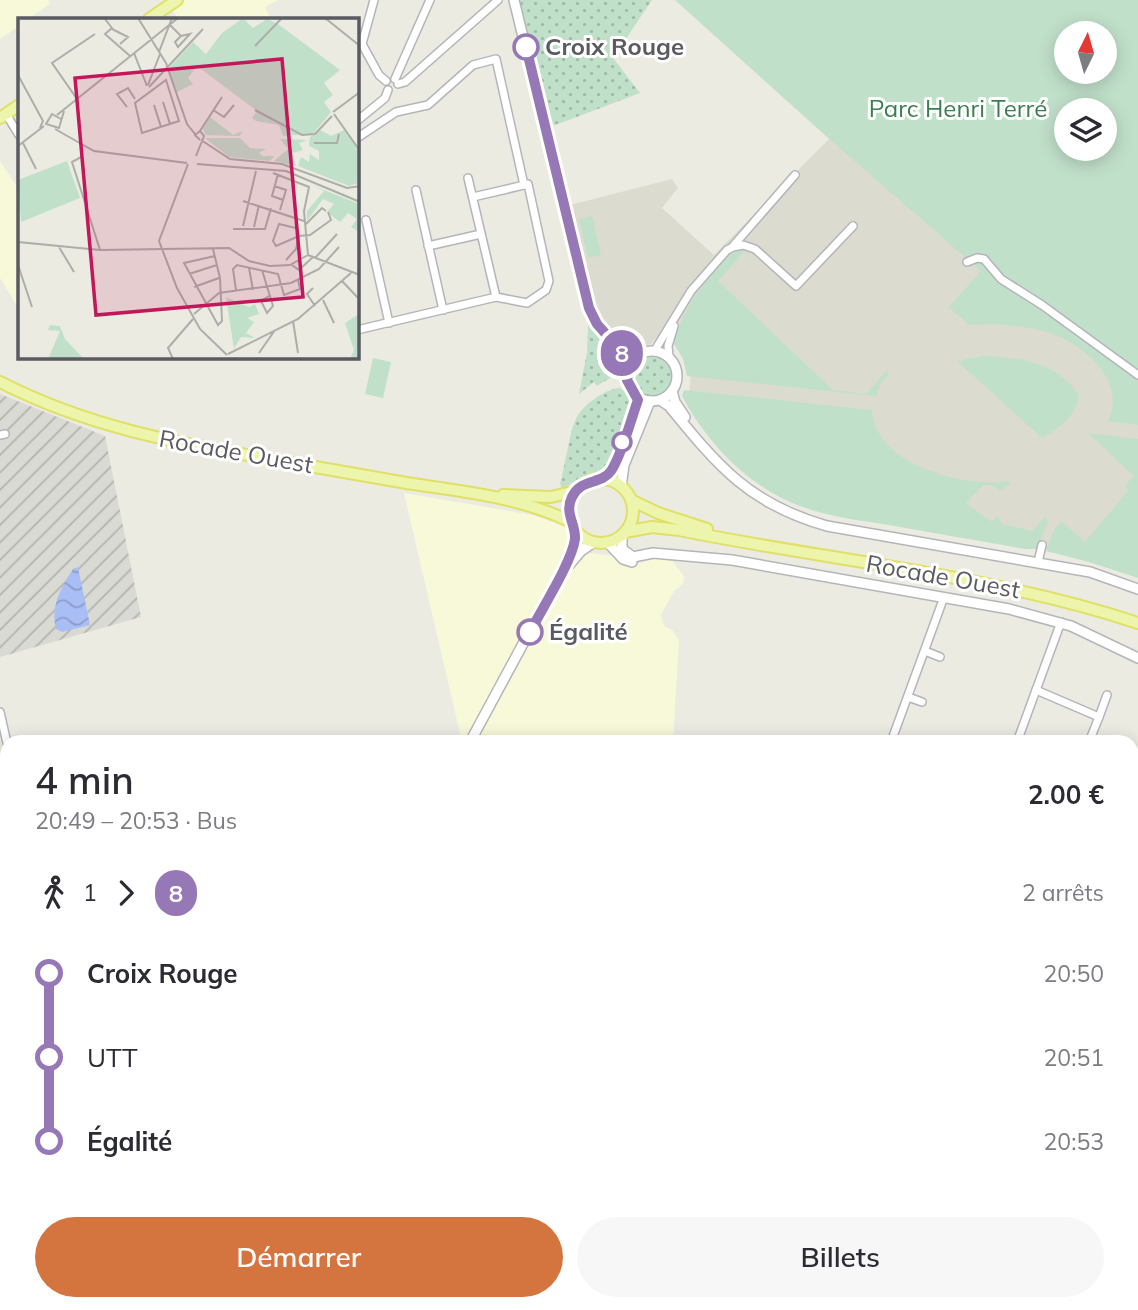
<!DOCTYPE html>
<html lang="fr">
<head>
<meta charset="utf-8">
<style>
	body { margin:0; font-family:Mulish,sans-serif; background:#f7f7f7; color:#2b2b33; height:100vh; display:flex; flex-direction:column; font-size:26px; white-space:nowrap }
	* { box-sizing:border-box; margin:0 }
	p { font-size:23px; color:#7c7c81 }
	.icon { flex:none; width:38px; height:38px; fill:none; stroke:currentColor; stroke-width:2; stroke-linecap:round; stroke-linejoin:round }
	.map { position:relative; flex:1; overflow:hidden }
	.panel { position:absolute; left:0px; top:735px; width:1139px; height:576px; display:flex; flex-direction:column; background:#fff; border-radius:21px 21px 0 0; box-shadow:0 4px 18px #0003 }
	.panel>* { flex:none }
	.badge { padding:0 14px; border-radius:23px; font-size:24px; line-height:46px }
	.needle { width:46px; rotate:5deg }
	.tools { position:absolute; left:1054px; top:21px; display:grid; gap:14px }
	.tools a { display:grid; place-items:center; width:63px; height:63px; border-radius:50%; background:#fff; box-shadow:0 4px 18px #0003; font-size:35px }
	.map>.badge { position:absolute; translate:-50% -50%; box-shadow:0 0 0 4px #fff }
	.legs { display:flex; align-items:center; gap:10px; height:77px; padding:0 35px; font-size:23px }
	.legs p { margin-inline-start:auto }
	.headline { display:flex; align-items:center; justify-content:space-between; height:119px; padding:0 35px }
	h1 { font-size:38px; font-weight:600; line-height:52px }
	.button { display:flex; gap:14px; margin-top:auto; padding:14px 35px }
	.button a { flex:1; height:80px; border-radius:42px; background:#d4743f; color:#fff; font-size:28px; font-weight:600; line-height:80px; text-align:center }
	.button a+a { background:#f7f7f7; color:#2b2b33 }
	ul { padding:0 35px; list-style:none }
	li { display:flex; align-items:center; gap:24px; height:84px; font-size:26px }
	li i { display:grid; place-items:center; width:10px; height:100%; margin:0 9px; background:currentColor }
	li i::after { content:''; width:18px; height:18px; margin:-9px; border:5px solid; border-radius:50%; background:#fff }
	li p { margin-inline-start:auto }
	li:first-child i { background:linear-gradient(#0000 50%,currentColor 0) }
	li:last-child i { background:linear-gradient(currentColor 50%,#0000 0) }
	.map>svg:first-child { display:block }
	.commercial { fill:#f8f9d9 }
	.industrial { fill:url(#industrial-furrows) }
	.education { fill:#dbdbd0 }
	.grass { fill:url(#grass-dots) }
	.park { fill:#c1e0ca; fill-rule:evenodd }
	.water { fill:url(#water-waves) }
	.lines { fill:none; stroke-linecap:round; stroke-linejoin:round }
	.minor-casing { stroke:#b4b5bb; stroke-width:10 }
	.tertiary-casing { stroke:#b4b5bb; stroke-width:12 }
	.primary-casing { stroke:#e0e066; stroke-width:14 }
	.minor { stroke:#fff; stroke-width:7 }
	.tertiary { stroke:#fff; stroke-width:9 }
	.primary { stroke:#edf5ad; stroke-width:10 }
	.line-1-casing { stroke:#fff; stroke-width:16 }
	.line-1 { stroke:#9778b7; stroke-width:10 }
	.stop-1-dot { fill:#fff; stroke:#9778b7; stroke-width:3.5 }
	.labels { text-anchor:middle; stroke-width:6; stroke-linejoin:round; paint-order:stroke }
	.stop-label { font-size:24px; font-weight:bold; fill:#5a5b61; stroke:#fff; text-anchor:start }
	.park-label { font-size:24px; fill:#3d7d52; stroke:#fff }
	.street-label { font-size:24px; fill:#5a5b61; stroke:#fff }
	.inset-road { fill:none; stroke:#adadaa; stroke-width:2 }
	.view { fill:#c2185b; fill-opacity:0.15; stroke:#c2185b; stroke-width:3.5 }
	.inset-edge { fill:none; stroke:#5a5b61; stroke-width:3.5 }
</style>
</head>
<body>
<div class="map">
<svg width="1138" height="1310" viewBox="0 0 1138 1310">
	<defs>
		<pattern id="industrial-furrows" width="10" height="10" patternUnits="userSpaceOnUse" patternTransform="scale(1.75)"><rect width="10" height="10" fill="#dadad4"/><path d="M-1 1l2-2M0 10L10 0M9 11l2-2" fill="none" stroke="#b4b4af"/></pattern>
		<pattern id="grass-dots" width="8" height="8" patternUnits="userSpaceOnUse" patternTransform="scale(1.75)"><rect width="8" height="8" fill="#c1e0ca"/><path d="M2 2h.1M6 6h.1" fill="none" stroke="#a0b9a7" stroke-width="1.8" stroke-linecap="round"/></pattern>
		<pattern id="water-waves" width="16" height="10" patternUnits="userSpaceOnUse" patternTransform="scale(1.75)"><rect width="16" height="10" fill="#a9bef5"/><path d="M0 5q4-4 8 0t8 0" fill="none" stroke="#8d9dca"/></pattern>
	</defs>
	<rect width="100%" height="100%" fill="#ebebe2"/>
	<!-- commercial -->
	<g class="commercial">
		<path d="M0 0H48L50 4 28 19H19V26L0 39Z"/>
		<path d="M166 0H278L265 7 271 19H178Z"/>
		<path d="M0 161 19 190V309L0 278Z"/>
		<path d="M404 493 533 515 564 526 589 553 614 556 629 566 657 558 672 561 684 576 683 584 674 591 661 615 664 626 672 630 679 640 673 742H462Z"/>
	</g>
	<!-- industrial -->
	<g class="industrial">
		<path d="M0 394 105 436 141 617 0 657Z"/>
		<path d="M0 951 7 952V1140L0 1128Z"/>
	</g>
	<!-- education -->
	<path class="education" d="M833 135 1138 366V574L1068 552 820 509 689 398 691 368 678 341 658 336 651 344 639 347 629 344 607 327 595 311 570 205 672 179 678 188 662 208 714 255Z"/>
	<!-- grass -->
	<g class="grass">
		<path d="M518 0H652L613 58 640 93 550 127Z"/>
		<path d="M588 325 592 326 624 362C622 374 607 379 597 386L594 382 579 394 587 352Z"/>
		<circle cx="652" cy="376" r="21"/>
		<path d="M620 388 629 394 631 403 608 464 602 472 579 479 562 489 560 484C565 467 569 433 576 419 582 405 605 389 620 388Z"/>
	</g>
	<!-- park -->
	<g class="park">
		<path d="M675 0H1138V425L1108 421C1127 381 1086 346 1050 333 1024 325 996 323 969 325L949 307 981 271 827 137ZM1066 33H1104V72H1066ZM1066 110H1104V149H1066Z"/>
		<path d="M592 216 601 255 588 258 579 219Z"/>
		<path d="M742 250 745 251 718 281 833 390 866 394 886 371 889 374 881 383 876 396 687 376 683 359 674 344C676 320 718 253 742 250Z"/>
		<path d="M983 356C1019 357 1059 363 1079 396 1075 417 1059 428 1042 438L957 361Z"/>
		<path d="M373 358 391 362 383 398 365 394Z"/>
		<path d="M684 390 872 410C875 466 966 488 1010 481V484L1000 491 992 485H983L966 503 992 522 998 516 1002 524 1032 531 1046 516 1048 522 1036 549H1025C980 541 934 533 889 525 864 521 839 518 815 511 756 494 711 450 682 396Z"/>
		<path d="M1088 433 1138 439V578L1089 562 1046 551 1053 532 1061 521 1085 542 1128 491 1125 486 1134 476Z"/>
	</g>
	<!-- water -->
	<path class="water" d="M78 567 90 625 62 632 56 629C50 606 61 588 73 569Z"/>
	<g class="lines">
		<defs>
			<g id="minor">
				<path d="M374 0 362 44 379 75 386 81"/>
				<path d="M395 79 430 0"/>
				<path d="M398 84 405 82 498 0"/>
				<path d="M6 114 19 135"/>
				<path d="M357 121 385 98 388 90"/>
				<path d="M357 138 396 112 428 105 473 65 496 59 524 185 528 184 549 281 546 290 527 303 496 297 357 330"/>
				<path d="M468 178 496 297"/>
				<path d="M416 190 443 310"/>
				<path d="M473 197 524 185"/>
				<path d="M366 220 389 323"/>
				<path d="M428 246 481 234"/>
				<path d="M733 246 795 175"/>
				<path d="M967 262 977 258 984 259 1001 279 1042 305 1138 375"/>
				<path d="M655 350 691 291 727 250 733 247 743 245 755 249 796 286 853 226"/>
				<path d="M669 356 668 346 674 326"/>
				<path d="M0 435 5 434"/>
				<path d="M1038 562 1042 545"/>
				<path d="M925 651 940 657"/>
				<path d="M1036 690 1099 717 1089 742"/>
				<path d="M908 697 922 702"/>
				<path d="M0 712 7 743"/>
				<path d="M1099 717 1107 695"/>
				<path d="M891 742 944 597"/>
				<path d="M1017 742 1061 622"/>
				<path d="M1132 867 1138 871"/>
				<path d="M1132 927 1138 932"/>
				<path d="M1132 976 1138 974"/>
				<path d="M1132 1032 1138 1022"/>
				<path d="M1132 1157 1138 1152"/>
				<path d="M1132 1210 1138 1208"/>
				<path d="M1132 1264 1138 1272"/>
				<path d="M596 1304 599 1310"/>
				<path d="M961 1304 963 1310"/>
				<path d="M574 1310 579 1304"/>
				<path d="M680 1310 681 1304"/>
				<path d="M908 1310 911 1304"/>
			</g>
			<g id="tertiary">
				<path d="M514 0 589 308 597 324 630 364"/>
				<circle cx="652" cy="376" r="25"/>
				<path d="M672 391 675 402 685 417"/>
				<path d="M660 400 669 406C718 466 749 504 827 526L1090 572 1138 589"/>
				<path d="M600 479 611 471 615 462 637 399V395"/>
				<path d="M621 487 624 465 650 401"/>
				<path d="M622 535V549L633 557 653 553 732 560 1009 609 1071 626 1138 658"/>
				<path d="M607 542 623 559 632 562"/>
				<path d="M569 565 581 551 594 542"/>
				<path d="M470 742 559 577 574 542V529"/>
				<path d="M0 946 7 948"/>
				<path d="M1132 1102 1138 1097"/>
				<path d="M503 1304 506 1310"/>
			</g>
			<g id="primary">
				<path d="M149 19 177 0"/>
				<path d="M0 118 19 105"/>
				<path d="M0 382C86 426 171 442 264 458 310 466 355 474 401 482 457 491 519 496 571 522"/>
				<circle cx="601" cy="511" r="32"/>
				<path d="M503 495 551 497 576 491"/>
				<path d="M631 500 658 513 707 529"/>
				<path d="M625 532 652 527 679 530C832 561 989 574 1138 623"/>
			</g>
		</defs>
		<!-- minor casing -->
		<use href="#minor" class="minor-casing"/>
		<!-- tertiary casing -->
		<use href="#tertiary" class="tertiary-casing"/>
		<!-- primary casing -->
		<use href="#primary" class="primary-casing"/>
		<!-- minor -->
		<use href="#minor" class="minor"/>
		<!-- tertiary -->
		<use href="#tertiary" class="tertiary"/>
		<!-- primary -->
		<use href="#primary" class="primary"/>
	</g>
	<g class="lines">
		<defs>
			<path id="line-1" d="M526 47 589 308 597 324 628 359 630 364 627 380 638 400C631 419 622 455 611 471 601 485 581 478 572 497 564 513 576 524 575 539 572 562 541 610 530 632"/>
		</defs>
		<!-- line-1 casing -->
		<use href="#line-1" class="line-1-casing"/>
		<!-- line-1 -->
		<use href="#line-1" class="line-1"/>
	</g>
	<!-- markers -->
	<g class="stop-1-dot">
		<circle cx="526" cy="47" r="12"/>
		<circle cx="622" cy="442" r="9"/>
		<circle cx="530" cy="632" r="12"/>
	</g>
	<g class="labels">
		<!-- stop labels -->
		<g class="stop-label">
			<text x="545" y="55">Croix Rouge</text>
			<text x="549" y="640">Égalité</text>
		</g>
		<!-- park labels -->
		<g class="park-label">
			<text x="958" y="117">Parc Henri Terré</text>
		</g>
		<!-- street labels -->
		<g class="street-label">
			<text transform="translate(236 452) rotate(10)" y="8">Rocade Ouest</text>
			<text transform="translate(943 577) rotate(10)" y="8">Rocade Ouest</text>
		</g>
	</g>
	<!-- overview -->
	<g transform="translate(18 18)">
		<rect width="341" height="341" fill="#ebebe2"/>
		<path d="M175 24 188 36 170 60 175 66 159 74 151 50ZM303 112 313 118 326 112 335 123 341 136V165L331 168 280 148 283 139 291 144 292 136 301 142V133L291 128 292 119ZM296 168 341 186V214L333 209 339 201 330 195 322 204 309 194 316 186 305 181 289 203V193L306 173Z" fill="#c1e0ca"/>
		<path d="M208 279 231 289 237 286 241 296 229 300 236 304 228 315 237 320 223 319 216 331ZM341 296V341H332L336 332 327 305ZM32 307 42 308 47 321 66 341H30L42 313 30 312Z" fill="#c1e0ca"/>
		<path d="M49 143 62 180 3 204 0 162Z" fill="#c1e0ca"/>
		<path d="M225 0 235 10 249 1 260 6 322 52 306 65 315 77 306 84 313 94 295 116 265 118 261 107 238 103 234 100 239 93 179 48 204 15ZM192 99 215 117 224 113 222 118 188 117 185 111ZM187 120H222L232 130 248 131 241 135 245 138H256L252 143 211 139ZM262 121 289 122 281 125 285 132 275 135 278 148 256 143 270 131Z" fill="#c1e0ca"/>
		<path class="inset-road" d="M120 0 148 45 169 106 177 116M307 0 342 28M87 1 94 10 87 16 112 38M152 7 163 18 157 24 160 29 172 16 163 18M94 11 110 19 102 26M237 28 264 0M141 34 154 0M116 35 129 68M0 57 25 103 22 110M148 62 161 103 124 115 117 85ZM130 67 142 36M131 69 185 11M59 81 34 45 77 16M145 84 152 106M136 87 143 109M109 89 99 76 110 70 117 81M195 92 206 99 216 87M237 92 284 117 297 116 314 98M315 94 342 74M316 96 342 133M39 97 160 0M43 101 34 96 28 106 41 110 46 93M37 111 76 133 169 145M182 113 204 79M183 122 212 141 264 146 329 170 342 168M5 125 18 151M296 125H319L321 116M0 128 26 108M65 138 54 144 82 232M178 138 186 118 182 113 177 117 182 122M170 146 141 223 159 270 182 311 209 337M179 146 268 153 342 184M255 155 291 169 286 193 290 237M260 156 254 178 265 182M256 168 268 172 262 192M225 183 286 203M287 207 304 190 308 193M225 208 238 153M236 209 241 187M215 211H247L253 190M281 218 258 228 255 223 261 206 278 210 281 218 292 217 313 202 310 194M0 224 82 232 211 230 231 243 252 248 272 247 290 237M41 229 56 254M195 231 202 260 204 303 200 307 166 245 197 238M290 237 342 257M297 240 319 216M268 242 278 231 281 218M0 247 14 289M274 247 281 252 295 239M231 250 235 272M244 252 255 288 249 295 243 283 251 278M171 256 199 247M324 263 342 282M176 269 201 260M295 270 289 276 297 288M218 272 215 251 219 247 260 256 266 277 282 271 280 262M305 282 316 305M176 296 201 275 273 265 301 251 321 229M275 303 280 335M241 335 257 312M210 336 280 301 333 255M155 341 150 330 175 301"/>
		<path class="view" d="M264 41 285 279 78 297 57 60Z"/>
		<rect width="341" height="341" class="inset-edge"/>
	</g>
</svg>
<div class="tools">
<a><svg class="needle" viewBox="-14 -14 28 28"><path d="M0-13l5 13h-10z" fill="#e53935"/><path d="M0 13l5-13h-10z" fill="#7c7c81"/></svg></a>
<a><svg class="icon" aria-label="layers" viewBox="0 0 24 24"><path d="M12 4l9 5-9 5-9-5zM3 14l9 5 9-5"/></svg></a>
</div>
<b class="badge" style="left:622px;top:353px;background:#9778b7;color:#fff">8</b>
<section class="panel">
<div class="headline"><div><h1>4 min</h1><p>20:49 – 20:53 · Bus</p></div><b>2.00 €</b></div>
<div class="legs"><svg class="icon" aria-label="walk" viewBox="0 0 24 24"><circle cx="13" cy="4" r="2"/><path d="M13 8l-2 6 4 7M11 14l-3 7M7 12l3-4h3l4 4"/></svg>1<svg class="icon" aria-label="forward" viewBox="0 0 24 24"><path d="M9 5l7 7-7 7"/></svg><b class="badge" style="background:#9778b7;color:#fff">8</b><p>2 arrêts</p></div>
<ul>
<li><i style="color:#9778b7"></i><b>Croix Rouge</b><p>20:50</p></li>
<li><i style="color:#9778b7"></i><span>UTT</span><p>20:51</p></li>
<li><i style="color:#9778b7"></i><b>Égalité</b><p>20:53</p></li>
</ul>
<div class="button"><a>Démarrer</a><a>Billets</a></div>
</section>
</div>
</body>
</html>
